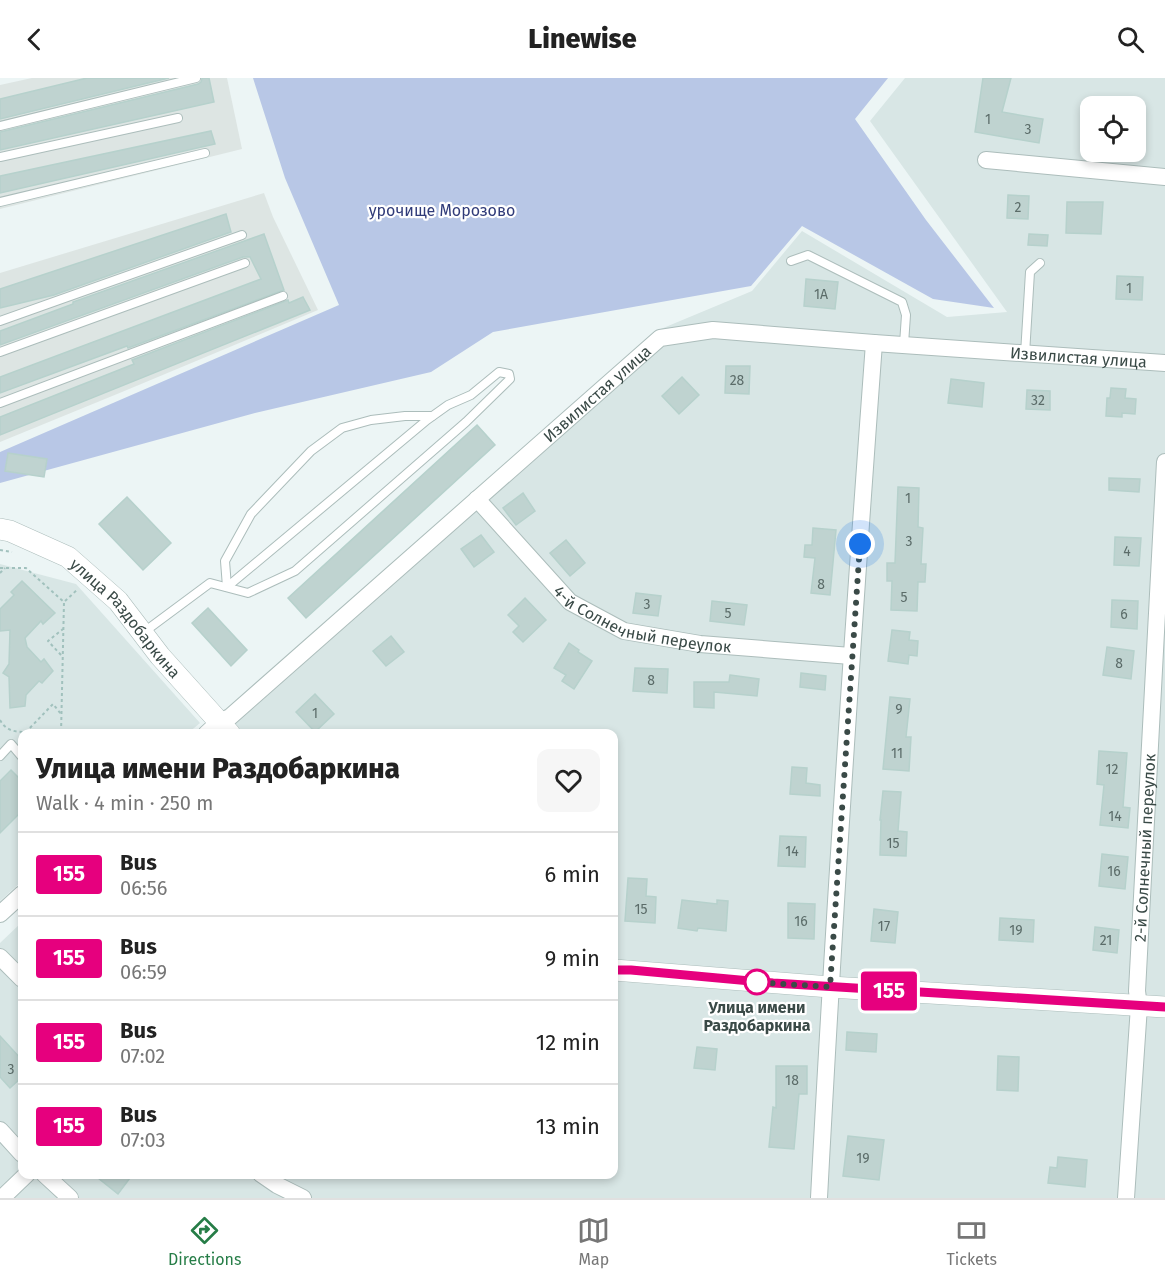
<!DOCTYPE html>
<html lang="en">
<head>
<meta charset="utf-8">
<style>
	body { margin:0; font-family:"Fira Sans",sans-serif; background:#f6f6f6; color:#222; height:100vh; display:flex; flex-direction:column; font-size:22px; white-space:nowrap }
	* { box-sizing:border-box; margin:0 }
	p { font-size:20px; color:#767676 }
	.icon { flex:none; width:33px; height:33px; fill:none; stroke:currentColor; stroke-width:2; stroke-linecap:round; stroke-linejoin:round }
	.map { position:relative; flex:1; overflow:hidden }
	.details { position:absolute; left:18px; top:651px; width:600px; height:450px; display:flex; flex-direction:column; background:#fff; border-radius:12px; box-shadow:0 3px 9px #0003 }
	.details>* { flex:none }
	.badge { padding:0 12px; border-radius:4px; font-size:21px; line-height:39px }
	.tools { position:absolute; left:1080px; top:18px; display:grid; gap:12px }
	.tools a { display:grid; place-items:center; width:66px; height:66px; border-radius:12px; background:#fff; box-shadow:0 3px 9px #0003; font-size:30px }
	.you { position:absolute; width:30px; height:30px; margin:-15px; border:4px solid #fff; border-radius:50%; background:#1a73e8; box-shadow:0 0 0 9px #1a73e833 }
	.map>.badge { position:absolute; translate:-50% -50%; box-shadow:0 0 0 3px #fff }
	.round { display:grid; place-items:center; flex:none; width:63px; height:63px; border-radius:12px; background:#f6f6f6 }
	.summary { display:flex; align-items:center; justify-content:space-between; height:102px; padding:0 18px }
	h1 { font-size:28px; font-weight:800; line-height:45px }
	ul { padding:0; list-style:none }
	li { display:flex; align-items:center; gap:18px; height:84px; padding:0 18px; border-top:2px solid #e0e0e0 }
	li div { flex:1 }
	li b { display:block; font-size:22px }
	li em { font-style:normal }
	li .badge { min-width:66px; font-weight:700; text-align:center }
	header { display:flex; justify-content:space-between; align-items:center; height:78px; padding:0 18px; background:#fff; font-size:27px; font-weight:800 }
	.tabs { display:flex; justify-content:space-around; align-items:center; height:84px; border-top:2px solid #e0e0e0; background:#fff; font-size:16px; color:#767676 }
	.tabs a { display:grid; justify-items:center; gap:3px }
	.tabs .selected { color:#267d47 }
	.map>svg:first-child { display:block }
	.residential { fill:#d8e6e5; fill-rule:evenodd }
	.industrial { fill:#dde5e3 }
	.green { fill:#b8c7e6 }
	.building { fill:#bfd3d0; stroke:#b6d1cc; stroke-width:1.5 }
	.lines { fill:none; stroke-linecap:round; stroke-linejoin:round }
	.service-casing { stroke:#acbdbb; stroke-width:10 }
	.minor-casing { stroke:#acbdbb; stroke-width:18 }
	.tertiary-casing { stroke:#acbdbb; stroke-width:22 }
	.path { stroke:#a1c1bd; stroke-width:2; stroke-dasharray:3 3; stroke-linecap:butt }
	.service { stroke:#fff; stroke-width:8 }
	.minor { stroke:#fff; stroke-width:16 }
	.tertiary { stroke:#fff; stroke-width:21 }
	.line-casing { stroke:#fff; stroke-width:14 }
	.line { stroke:#e6007e; stroke-width:9 }
	.walk { stroke:#3a4a47; stroke-width:6; stroke-dasharray:0 10.8 }
	.stop-dot { fill:#fff; stroke:#e6007e; stroke-width:3 }
	.labels { text-anchor:middle; stroke-width:4.5; stroke-linejoin:round; paint-order:stroke }
	.number-label { font-size:14px; fill:#5b6c69 }
	.park-label { font-size:16px; fill:#303b79; stroke:#fff }
	.street-label { font-size:16px; fill:#3a4a47; stroke:#fff }
	.stop-label { font-size:16px; font-weight:bold; fill:#3a4a47; stroke:#fff }
</style>
</head>
<body>
<header><svg class="icon" aria-label="back" viewBox="0 0 24 24"><path d="M15 5l-7 7 7 7"/></svg>Linewise<svg class="icon" aria-label="search" viewBox="0 0 24 24"><circle cx="10" cy="10" r="6"/><path d="M15 15l6 6"/></svg></header>
<div class="map">
<svg width="1165" height="1120" viewBox="0 0 1165 1120">
	<rect width="100%" height="100%" fill="#ecf5f5"/>
	<!-- residential -->
	<g class="residential">
		<path d="M905 0H1165V1120H0V865L22 844V1096H614V656L224 655 656 253 752 213 802 153 947 239 1007 234 870 43ZM1090 28H1136V74H1090Z"/>
		<path d="M0 486 76 506 200 645 188 655 22 656V803L0 823Z"/>
	</g>
	<!-- industrial -->
	<g class="industrial">
		<path d="M32 0H227L242 71 0 131V7Z"/>
		<path d="M264 115 273 139 318 232 122 314 0 364V195Z"/>
	</g>
	<!-- green -->
	<path class="green" d="M253 0H888L855 41 926 142 994 230 933 221 802 148 751 208 493 254 431 294 255 335 0 405V374L339 227 285 100Z"/>
	<!-- building -->
	<g class="building">
		<path d="M87 0H169L0 41V21Z"/>
		<path d="M202 0H209L214 24 0 72V54L198 6 201 4Z"/>
		<path d="M983 0H1011L1002 34 1043 41 1039 65 975 54Z"/>
		<path d="M211 53 215 66 0 115V98Z"/>
		<path d="M1008 117 1029 118 1028 141 1007 140Z"/>
		<path d="M1067 124H1103L1101 156 1066 155Z"/>
		<path d="M226 136 231 154 54 217 0 230V211Z"/>
		<path d="M264 156 284 212 128 270 127 268 0 315V299L261 201 250 179H243L0 267V253L73 226V224Z"/>
		<path d="M1029 156 1048 157 1047 168 1028 167Z"/>
		<path d="M1117 198 1143 199 1142 222 1116 221Z"/>
		<path d="M806 201 838 204 835 231 804 228Z"/>
		<path d="M303 219 310 232 0 357V339L134 286 132 282 288 222 289 225Z"/>
		<path d="M726 288H750L749 316 725 315Z"/>
		<path d="M682 299 699 317 679 336 662 318Z"/>
		<path d="M951 301 984 305 982 329 948 325Z"/>
		<path d="M1111 310 1126 311 1125 320 1136 321 1135 336 1122 335V339L1106 338 1107 320H1110Z"/>
		<path d="M1027 312 1050 313V332L1026 331Z"/>
		<path d="M477 347 495 367 306 540 288 520Z"/>
		<path d="M8 375 47 381 44 399 5 393Z"/>
		<path d="M1109 400 1140 401 1139 414 1109 412Z"/>
		<path d="M898 409 919 410 918 449 923 450 921 486H926L925 504H918L917 533 891 532 892 503H887V485H895Z"/>
		<path d="M523 415 535 433 516 447 503 430Z"/>
		<path d="M127 419 171 465 143 492 99 446Z"/>
		<path d="M813 450 836 452 830 517 811 515 815 480 804 479 805 467H812Z"/>
		<path d="M481 457 494 474 474 489 461 471Z"/>
		<path d="M1115 459 1141 460 1139 488 1114 487Z"/>
		<path d="M566 462 585 485 570 498 550 475Z"/>
		<path d="M22 503 55 535 43 546 41 543 25 560 27 569 41 584 44 581 53 593 42 605 39 603 26 617 25 628 10 630 9 599 3 595 9 586 10 552 0 553V531L14 517 11 514Z"/>
		<path d="M636 515 661 518 658 538 633 535Z"/>
		<path d="M525 520 546 542 523 564 513 554 519 548 508 537Z"/>
		<path d="M1112 522 1138 523 1137 551 1111 549Z"/>
		<path d="M712 523 747 527 744 547 710 543Z"/>
		<path d="M208 530 247 572 231 588 192 545Z"/>
		<path d="M892 552 910 554 909 562 918 563 917 578 909 577 908 586 888 583Z"/>
		<path d="M391 558 404 574 386 588 373 573Z"/>
		<path d="M569 565 579 572 578 574 592 583 574 611 562 603 566 597 554 590Z"/>
		<path d="M1107 569 1134 573 1131 601 1103 597Z"/>
		<path d="M635 590 668 591 667 615 633 613Z"/>
		<path d="M801 595 826 598 825 612 800 609Z"/>
		<path d="M730 597 759 601 757 618 714 614V630L694 629V604H729Z"/>
		<path d="M315 616 334 636 315 654 296 634Z"/>
		<path d="M890 619 910 621 906 659H911L909 693 883 691Z"/>
		<path d="M1099 673 1127 675 1123 729 1130 730 1128 750 1100 747 1104 707 1097 706Z"/>
		<path d="M792 689 807 690 806 705 820 707V718L790 716Z"/>
		<path d="M11 692 22 703V733L0 755V703Z"/>
		<path d="M883 713 901 714 898 753 907 754 906 778 880 777 881 742H880Z"/>
		<path d="M780 758 806 759 805 789 778 788Z"/>
		<path d="M1102 776 1128 779 1125 811 1099 808Z"/>
		<path d="M628 800 647 801 646 818 656 819 655 845 625 843Z"/>
		<path d="M682 822 717 826V822L728 823 726 853 698 850 697 853 678 850Z"/>
		<path d="M788 825 815 826 814 861 788 860Z"/>
		<path d="M874 831 898 834 895 865 871 863Z"/>
		<path d="M1000 840 1034 842 1033 864 999 862Z"/>
		<path d="M1095 849 1119 852 1117 875 1093 872Z"/>
		<path d="M847 954 877 956 876 974 846 972Z"/>
		<path d="M0 958 22 982V999L10 1010 0 999Z"/>
		<path d="M697 969 717 971 715 992 694 990Z"/>
		<path d="M998 978 1019 979 1018 1013 997 1012Z"/>
		<path d="M776 988H807V1016H799L794 1071 769 1069 773 1029 776 1030Z"/>
		<path d="M848 1058 884 1062 879 1102 843 1098Z"/>
		<path d="M1058 1079 1087 1082 1085 1109 1048 1105 1050 1089 1057 1090Z"/>
		<path d="M93 1096H133L118 1116Z"/>
	</g>
	<g class="lines">
		<defs>
			<g id="service">
				<path d="M0 48 196 0"/>
				<path d="M0 79 178 40"/>
				<path d="M0 124 205 75"/>
				<path d="M791 183 808 177 902 224 906 237 904 266"/>
				<path d="M0 243 242 157"/>
				<path d="M0 274 245 185"/>
				<path d="M1025 276 1030 194 1040 185"/>
				<path d="M0 325 283 218"/>
				<path d="M227 509 225 483 251 436 311 373 342 350 371 342 405 338H432"/>
				<path d="M144 554 210 505 248 515 295 493 466 344 510 301 509 296 499 294 471 317 448 327 427 342 227 509"/>
				<path d="M0 678 11 666 22 679"/>
			</g>
			<g id="minor">
				<path d="M986 82 1165 99"/>
				<path id="s1" d="M477 421 570 524 624 553 700 566 851 578"/>
				<path id="s2" d="M206 656 219 644 230 639 660 260 713 252 874 265 1165 285"/>
				<path d="M0 836 22 816"/>
				<path d="M0 879 22 901"/>
				<path d="M0 1052 22 1076"/>
				<path d="M44 1096 70 1120"/>
				<path d="M261 1096 277 1107 303 1120"/>
				<path d="M2 1120 27 1096"/>
				<path d="M819 1120C834 835 853 550 874 265"/>
				<path id="s3" d="M1126 1120 1139 928 1137 913 1165 384"/>
			</g>
			<g id="tertiary">
				<path id="s4" d="M0 451 10 453 68 479 118 523 160 578 230 656"/>
				<path d="M614 892 830 909 1165 929"/>
			</g>
		</defs>
		<!-- service casing -->
		<use href="#service" class="service-casing"/>
		<!-- minor casing -->
		<use href="#minor" class="minor-casing"/>
		<!-- tertiary casing -->
		<use href="#tertiary" class="tertiary-casing"/>
		<!-- path -->
		<g class="path">
			<path d="M0 472 12 474"/>
			<path d="M0 490H26L64 524 61 656"/>
			<path d="M0 495 5 490"/>
			<path d="M65 523 78 511"/>
			<path d="M61 577 48 563 63 551"/>
			<path d="M0 642C6 653 15 654 26 654L53 626 61 636"/>
		</g>
		<!-- service -->
		<use href="#service" class="service"/>
		<!-- minor -->
		<use href="#minor" class="minor"/>
		<!-- tertiary -->
		<use href="#tertiary" class="tertiary"/>
	</g>
	<g class="lines">
		<defs>
			<path id="line" d="M614 892H631L773 905 1165 929"/>
		</defs>
		<!-- line casing -->
		<use href="#line" class="line-casing"/>
		<!-- line -->
		<use href="#line" class="line"/>
		<!-- walk -->
		<path class="walk" d="M757 904H754L830 909 860 466"/>
	</g>
	<!-- markers -->
	<circle class="stop-dot" cx="757" cy="904" r="12"/>
	<g class="labels">
		<!-- number labels -->
		<g class="number-label">
			<text x="988" y="46">1</text>
			<text x="1028" y="56">3</text>
			<text x="1018" y="134">2</text>
			<text x="1129" y="215">1</text>
			<text x="821" y="221">1А</text>
			<text x="737" y="307">28</text>
			<text x="1038" y="327">32</text>
			<text x="908" y="425">1</text>
			<text x="909" y="468">3</text>
			<text x="1127" y="478">4</text>
			<text x="821" y="511">8</text>
			<text x="904" y="524">5</text>
			<text x="647" y="531">3</text>
			<text x="728" y="540">5</text>
			<text x="1124" y="541">6</text>
			<text x="1119" y="590">8</text>
			<text x="651" y="607">8</text>
			<text x="899" y="636">9</text>
			<text x="315" y="640">1</text>
			<text x="897" y="680">11</text>
			<text x="1112" y="696">12</text>
			<text x="1115" y="743">14</text>
			<text x="893" y="770">15</text>
			<text x="792" y="778">14</text>
			<text x="1114" y="798">16</text>
			<text x="641" y="836">15</text>
			<text x="801" y="848">16</text>
			<text x="884" y="853">17</text>
			<text x="1016" y="857">19</text>
			<text x="1106" y="867">21</text>
			<text x="11" y="996">3</text>
			<text x="792" y="1007">18</text>
			<text x="863" y="1085">19</text>
		</g>
		<!-- park labels -->
		<g class="park-label">
			<text x="442" y="138">урочище Морозово</text>
		</g>
		<!-- street labels -->
		<g class="street-label">
			<text dy="6" stroke="none"><textPath href="#s2" startOffset="1023">Извилистая улица</textPath></text>
			<text dy="6" stroke="none"><textPath href="#s2" startOffset="519">Извилистая улица</textPath></text>
			<text dy="6" stroke="none"><textPath href="#s1" startOffset="214">4-й Солнечный переулок</textPath></text>
			<text dy="6" stroke="none"><textPath href="#s4" startOffset="158">улица Раздобаркина</textPath></text>
			<text dy="6" stroke="none"><textPath href="#s3" startOffset="351">2-й Солнечный переулок</textPath></text>
		</g>
		<!-- stop labels -->
		<g class="stop-label">
			<text x="757" y="935">Улица имени<tspan x="757" dy="18">Раздобаркина</tspan></text>
		</g>
	</g>
</svg>
<div class="tools">
<a><svg class="icon" aria-label="locate" viewBox="0 0 24 24"><circle cx="12" cy="12" r="6"/><path d="M12 2v4M12 18v4M2 12h4M18 12h4"/></svg></a>
</div>
<div class="you" style="left:860px;top:466px"></div>
<b class="badge" style="left:889px;top:913px;background:#e6007e;color:#fff">155</b>
<section class="details">
<div class="summary"><div><h1>Улица имени Раздобаркина</h1><p>Walk · 4 min · 250 m</p></div><a class="round"><svg class="icon" aria-label="heart" viewBox="0 0 24 24"><path d="M12 20l-8-8c-3-5 5-10 8-4 3-6 11-1 8 4z"/></svg></a></div>
<ul>
<li><span class="badge" style="background:#e6007e;color:#fff">155</span><div><b>Bus</b><p>06:56</p></div><em>6 min</em></li>
<li><span class="badge" style="background:#e6007e;color:#fff">155</span><div><b>Bus</b><p>06:59</p></div><em>9 min</em></li>
<li><span class="badge" style="background:#e6007e;color:#fff">155</span><div><b>Bus</b><p>07:02</p></div><em>12 min</em></li>
<li><span class="badge" style="background:#e6007e;color:#fff">155</span><div><b>Bus</b><p>07:03</p></div><em>13 min</em></li>
</ul>
</section>
</div>
<nav class="tabs">
<a class="selected"><svg class="icon" aria-label="directions" viewBox="0 0 24 24"><path d="M12 3l9 9-9 9-9-9zM9 14v-3h6M13 9l2 2-2 2"/></svg>Directions</a>
<a><svg class="icon" aria-label="map" viewBox="0 0 24 24"><path d="M3 6l6-2 6 2 6-2v14l-6 2-6-2-6 2zM9 4v14M15 6v14"/></svg>Map</a>
<a><svg class="icon" aria-label="tickets" viewBox="0 0 24 24"><path d="M3 7h18v10H3zM15 7v10"/></svg>Tickets</a>
</nav>
</body>
</html>
